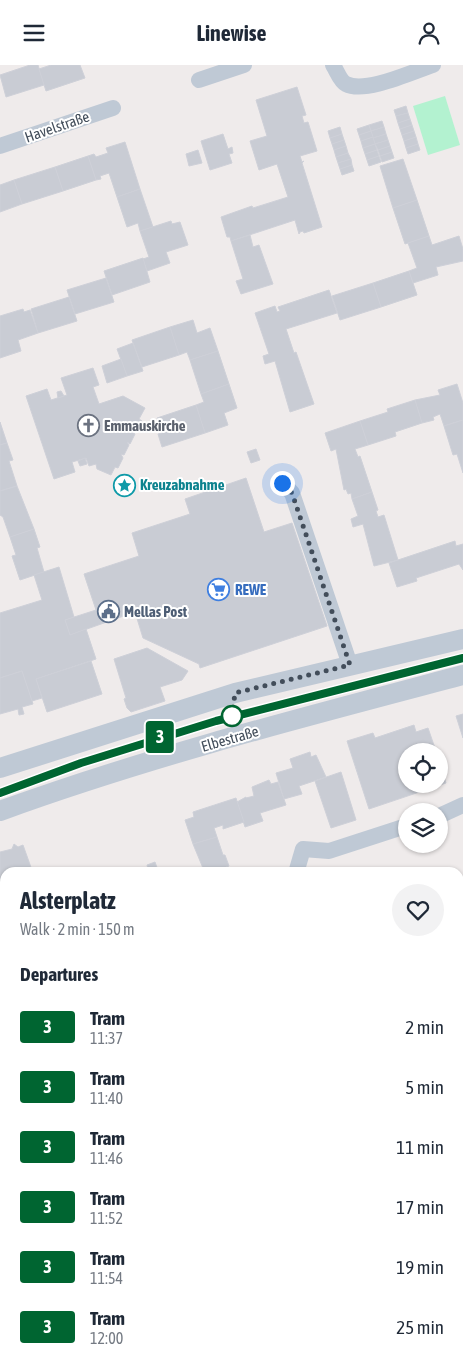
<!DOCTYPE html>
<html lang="en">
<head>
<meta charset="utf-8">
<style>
	body { margin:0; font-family:"Asap Condensed",sans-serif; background:#f2f2f3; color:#1f2937; height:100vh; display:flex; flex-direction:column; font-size:19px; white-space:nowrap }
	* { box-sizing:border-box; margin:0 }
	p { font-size:16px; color:#747a83 }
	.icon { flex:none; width:28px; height:28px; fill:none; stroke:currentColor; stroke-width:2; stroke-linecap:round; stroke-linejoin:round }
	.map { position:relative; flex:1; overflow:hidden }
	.sheet { position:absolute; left:0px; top:802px; width:464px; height:501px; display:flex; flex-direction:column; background:#fff; border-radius:15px 15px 0 0; box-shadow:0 1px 4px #0004 }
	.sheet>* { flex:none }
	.badge { padding:0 10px; border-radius:4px; font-size:18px; line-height:32px }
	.buttons { position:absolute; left:398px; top:678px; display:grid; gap:10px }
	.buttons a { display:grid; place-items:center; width:50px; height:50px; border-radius:50%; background:#fff; box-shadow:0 1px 4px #0004; font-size:25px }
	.you { position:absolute; width:25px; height:25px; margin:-12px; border:4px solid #fff; border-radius:50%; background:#1a73e8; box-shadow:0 0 0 8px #1a73e833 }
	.map>.badge { position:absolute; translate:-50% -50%; box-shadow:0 0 0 2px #fff }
	h2 { padding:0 20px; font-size:19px; line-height:45px }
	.round { display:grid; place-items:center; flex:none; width:52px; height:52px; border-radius:26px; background:#f2f2f3 }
	.summary { display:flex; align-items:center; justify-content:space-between; height:85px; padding:0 20px }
	h1 { font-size:24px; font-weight:700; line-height:38px }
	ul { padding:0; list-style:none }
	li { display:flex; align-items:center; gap:15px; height:60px; padding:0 20px }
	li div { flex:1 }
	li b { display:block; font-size:19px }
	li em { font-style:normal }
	li .badge { min-width:55px; font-weight:700; text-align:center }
	header { display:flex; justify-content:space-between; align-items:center; height:65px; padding:0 20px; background:#fff; font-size:22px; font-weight:700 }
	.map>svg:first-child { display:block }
	.green { fill:#b3f2d0 }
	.building { fill:#c9ccd4; stroke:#ced0d8 }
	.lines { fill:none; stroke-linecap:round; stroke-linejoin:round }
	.minor { stroke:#bfc9d5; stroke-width:16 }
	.tertiary { stroke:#bfc9d5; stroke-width:20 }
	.tram { stroke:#acb0b7; stroke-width:1 }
	.line-casing { stroke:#fff; stroke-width:11 }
	.line { stroke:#006531; stroke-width:8 }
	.walk { stroke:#424d5a; stroke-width:5; stroke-dasharray:0 9 }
	.stop-dot { fill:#fff; stroke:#006531; stroke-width:2.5 }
	.labels { text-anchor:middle; stroke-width:4; stroke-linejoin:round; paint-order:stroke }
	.street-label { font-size:15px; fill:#424d5a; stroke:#fff }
	.worship-label { font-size:15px; font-weight:bold; fill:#5b616d; stroke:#fff; text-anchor:start }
	.culture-label { font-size:15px; font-weight:bold; fill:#0d838f; stroke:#fff; text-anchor:start }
	.shop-label { font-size:15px; font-weight:bold; fill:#366cbe; stroke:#fff; text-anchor:start }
	.service-label { font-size:15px; font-weight:bold; fill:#4e5e75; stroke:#fff; text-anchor:start }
</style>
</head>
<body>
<header><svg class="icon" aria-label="menu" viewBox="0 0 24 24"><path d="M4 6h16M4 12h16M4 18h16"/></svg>Linewise<svg class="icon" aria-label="person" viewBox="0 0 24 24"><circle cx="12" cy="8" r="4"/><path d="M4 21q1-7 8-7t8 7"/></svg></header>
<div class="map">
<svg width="463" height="1303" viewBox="0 0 463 1303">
	<rect width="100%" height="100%" fill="#efebeb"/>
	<!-- green -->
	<path class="green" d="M445 31 460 80 428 90 413 41Z"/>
	<!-- building -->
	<g class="building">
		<path d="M30 0H38L44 20 6 32 0 10Z"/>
		<path d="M51 0H80L85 13 46 26 39 4Z"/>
		<path d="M297 22 306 50 302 51 304 58 308 57 317 86 300 91 302 97 304 96 302 98 322 162 304 168 303 166 300 167 299 169 295 155 231 176 230 172H227L221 152 252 141 253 143 288 132 277 99 259 105 250 76 267 71 256 35Z"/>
		<path d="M406 41 408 48 396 51 394 45Z"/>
		<path d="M408 48 410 54 398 58 396 51Z"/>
		<path d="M410 54 412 60 400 64 398 58Z"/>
		<path d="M382 56 384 62 371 66 369 60Z"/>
		<path d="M369 60 371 66 359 70 357 64Z"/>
		<path d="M412 60 414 66 402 70 400 64Z"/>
		<path d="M340 62 342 69 330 73 328 66Z"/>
		<path d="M384 62 386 69 373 73 371 66Z"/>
		<path d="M371 66 373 72 361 76 359 70Z"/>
		<path d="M414 66 416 72 404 76 402 70Z"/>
		<path d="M223 69 228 84 232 82 233 88 229 89 232 98 210 105 201 76Z"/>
		<path d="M342 69 344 75 332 79 330 73Z"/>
		<path d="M386 69 388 75 375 79 373 73Z"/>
		<path d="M373 72 375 79 363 83 361 76Z"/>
		<path d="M416 72 418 79 406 83 404 76Z"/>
		<path d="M344 75 346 81 334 85 332 79Z"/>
		<path d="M388 75 390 81 378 85 375 79Z"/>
		<path d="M125 77 140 124 117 132 109 108 100 111 101 114 96 115 88 91 94 89 96 92 108 88 106 83Z"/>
		<path d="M375 79 377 85 365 89 363 83Z"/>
		<path d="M418 79 420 85 408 89 406 83Z"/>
		<path d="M346 81 348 88 336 92 334 85Z"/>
		<path d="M390 81 392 87 380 91 378 85Z"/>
		<path d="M198 85 202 98 189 101 186 89Z"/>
		<path d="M377 85 379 91 367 95 365 89Z"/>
		<path d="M392 87 394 93 382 97 380 91Z"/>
		<path d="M348 88 351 94 338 98 336 92Z"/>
		<path d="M88 91 96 115 63 126 55 102Z"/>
		<path d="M379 91 381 97 369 101 367 95Z"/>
		<path d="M351 94 352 100 340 104 338 98Z"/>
		<path d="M403 94 417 135 393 143 380 101Z"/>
		<path d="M352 100 354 106 342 110 340 104Z"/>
		<path d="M55 102 63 126 22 139 14 115Z"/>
		<path d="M14 115 22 139 0 147V120Z"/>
		<path d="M140 124 153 162 140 166 138 158 127 162 117 132Z"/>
		<path d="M417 135 429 171 405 179 393 143Z"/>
		<path d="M171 156 172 159 180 157 188 180 166 187 170 198 147 206 143 194 149 192 140 166Z"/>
		<path d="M250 170 253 182 259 180 273 219 241 229 236 216 243 214 231 176Z"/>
		<path d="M429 171 432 180 459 171 463 184V196L436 202 438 210 413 218 409 206 417 203 408 178Z"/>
		<path d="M143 193 150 217 112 230 104 206Z"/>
		<path d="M409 206 417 230 381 242 373 218Z"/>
		<path d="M106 213 114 237 75 249 67 225Z"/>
		<path d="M373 218 381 242 340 255 332 231Z"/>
		<path d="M329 225 337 248 286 264 294 288 296 287 314 339 290 347 275 296 265 299 263 291 269 289 255 248 275 241 277 247 280 246 278 242Z"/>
		<path d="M69 232 77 256 38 268 31 244Z"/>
		<path d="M23 244 24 247 30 245 38 268 18 275 21 286 0 293V251Z"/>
		<path d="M193 255 197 268 210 263 218 286 190 295 187 287 179 290 170 262Z"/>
		<path d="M170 262 179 290 142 302 132 275Z"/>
		<path d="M133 278 143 306 127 311 117 284Z"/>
		<path d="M218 286 229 319 201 329 190 295Z"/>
		<path d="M121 294 127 311 107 318 102 301Z"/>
		<path d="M93 303 99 320 93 322 99 339 123 331 145 343 139 354 142 356 136 367H132L135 369 130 379 127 377 129 380 124 390 121 389 123 393 118 403 115 402 111 410 97 404 96 399 89 401 86 393 72 397 75 407 54 414 26 331 47 324 51 335 67 330 61 313Z"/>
		<path d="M229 319 237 343 224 348 228 360 205 368 196 340 204 337 201 329Z"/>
		<path d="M457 319 463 338V355L444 361 440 349 433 352 434 355 422 358 415 335 440 330 438 325Z"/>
		<path d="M61 326 64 331 58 333 57 327Z"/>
		<path d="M415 335 422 358 395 367 396 371 368 380 360 356 388 347 387 344Z"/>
		<path d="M196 340 205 368 162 382 158 369 162 368 157 353Z"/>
		<path d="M463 355V408L457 389 453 390 444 361Z"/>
		<path d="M360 356 368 380 355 384 358 392 360 391 372 427 352 434 351 428 348 429 346 424 344 425 336 384 331 386 325 368Z"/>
		<path d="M0 357 7 378 0 380Z"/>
		<path d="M7 378 13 395 9 396 17 421 0 426V380Z"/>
		<path d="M256 384 260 395 251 398 247 387Z"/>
		<path d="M85 393 87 399 80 401 78 396Z"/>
		<path d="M246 413 264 467 292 458 327 561 200 603 199 599 143 573 135 547 70 570 65 555 96 545 84 509 139 491 132 468 190 449 185 434Z"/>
		<path d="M17 421 34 464 10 472 3 452 0 450V426Z"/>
		<path d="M372 427 378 445 376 446 378 452 384 450 398 495 374 501 363 459 353 462 351 454 358 451 352 434Z"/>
		<path d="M34 464 40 482 37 483 44 507 20 515 12 491 16 490 10 472Z"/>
		<path d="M455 476 456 481 463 479V505L459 499 416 513 417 516 397 522 389 498Z"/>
		<path d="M59 502 74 552 65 555 70 570 86 564 96 594 36 614 42 633 32 636 22 606 0 613V548L42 535 34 510Z"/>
		<path d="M147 583 188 606 182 615 160 622 165 636 131 647 127 643 124 634 126 633 114 594Z"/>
		<path d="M91 596 102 629 47 647 36 614Z"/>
		<path d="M22 606 33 639 22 642 24 649 19 650 18 644 0 649V613Z"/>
		<path d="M463 649V673L456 651Z"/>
		<path d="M414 660 416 667 428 663 436 686H406V719H439V696L446 718 369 744 347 676 373 668 375 673Z"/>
		<path d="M310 687 311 692 316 690 326 712 299 721 302 729 284 734 276 708 293 703 290 694Z"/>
		<path d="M341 707 356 755 331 763 315 716Z"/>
		<path d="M269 715 271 719 278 717 286 740 260 748 263 756 245 762 237 737 246 732V733L254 731 252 722Z"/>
		<path d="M236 733 244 757 223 764V760L214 763 217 772 193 779 185 755 194 752 193 747Z"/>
		<path d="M217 772 223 790H225L229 801 226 802 228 808H205L193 779Z"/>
		<path d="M14 779 18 782 23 780 33 808H5V826L0 827V787L12 784Z"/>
		<path d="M155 797 159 808H149L147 800Z"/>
		<path d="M5 826V868L1 869 0 827Z"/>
		<path d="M0 865 5 871V903L3 904 0 897Z"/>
		<path d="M463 878V903L459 904V880Z"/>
		<path d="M463 992V1019L459 1020V994Z"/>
		<path d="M463 1072V1100L459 1102V1073Z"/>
		<path d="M463 1142V1171L459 1158V1144Z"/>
		<path d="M463 1251V1279L459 1280V1252Z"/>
		<path d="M217 1299H254L256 1303H218Z"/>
		<path d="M336 1299H380L381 1303H338Z"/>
	</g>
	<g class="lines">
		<!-- minor -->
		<g class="minor">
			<path d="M333 0C337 6 340 16 346 19 365 29 412 7 433 0"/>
			<path d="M199 15 244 0"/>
			<path d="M0 81 113 43"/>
			<path d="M282 417 292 428 350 600"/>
			<path d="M439 751 463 740"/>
			<path d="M296 808 303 784 329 786 406 761"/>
			<path d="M459 933 463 931"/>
			<path d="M0 1034 5 1051"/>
			<path d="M459 1036 463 1035"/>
			<path d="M53 1299V1303"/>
			<path d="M455 1303 463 1300"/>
		</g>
		<!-- tertiary -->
		<g class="tertiary">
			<path d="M0 703 235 628 463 574"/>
			<path d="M0 746C151 691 308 651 463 610"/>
		</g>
		<!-- tram -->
		<path class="tram" d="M0 728 81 698 232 651 463 593"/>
	</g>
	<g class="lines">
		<defs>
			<path id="line" d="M0 728 81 698 216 656 463 593"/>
		</defs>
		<!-- line casing -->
		<use href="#line" class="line-casing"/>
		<!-- line -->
		<use href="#line" class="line"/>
		<!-- walk -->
		<path class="walk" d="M232 651 235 628 350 600 292 428 282 418"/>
	</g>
	<!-- icons -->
	<defs>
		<symbol id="church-ring" viewBox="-11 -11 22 22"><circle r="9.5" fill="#fff" stroke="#6b7280" stroke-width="1.5"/><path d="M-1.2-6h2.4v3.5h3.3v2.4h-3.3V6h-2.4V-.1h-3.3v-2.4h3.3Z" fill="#6b7280"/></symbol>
		<symbol id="sight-ring" viewBox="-11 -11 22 22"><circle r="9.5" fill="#fff" stroke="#0f9aa8" stroke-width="1.5"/><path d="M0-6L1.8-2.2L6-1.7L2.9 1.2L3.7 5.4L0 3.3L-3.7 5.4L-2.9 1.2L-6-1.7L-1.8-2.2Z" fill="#0f9aa8"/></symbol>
		<symbol id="supermarket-ring" viewBox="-11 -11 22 22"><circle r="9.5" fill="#fff" stroke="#3f7fe0" stroke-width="1.5"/><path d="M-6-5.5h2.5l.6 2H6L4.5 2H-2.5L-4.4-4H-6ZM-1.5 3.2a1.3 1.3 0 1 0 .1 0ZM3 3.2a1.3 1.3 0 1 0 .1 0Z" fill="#3f7fe0"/></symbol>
		<symbol id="civic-ring" viewBox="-11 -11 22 22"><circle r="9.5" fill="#fff" stroke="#5c6f8a" stroke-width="1.5"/><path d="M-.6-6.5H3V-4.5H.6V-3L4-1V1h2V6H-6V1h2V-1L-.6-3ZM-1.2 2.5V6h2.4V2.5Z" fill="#5c6f8a"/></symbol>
	</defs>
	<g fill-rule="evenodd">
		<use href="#church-ring" x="76" y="348" width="25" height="25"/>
		<use href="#sight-ring" x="112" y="408" width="25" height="25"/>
		<use href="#supermarket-ring" x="206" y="512" width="25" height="25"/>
		<use href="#civic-ring" x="96" y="534" width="25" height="25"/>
	</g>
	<!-- markers -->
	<circle class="stop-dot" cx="232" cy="651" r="10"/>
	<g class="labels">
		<!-- street labels -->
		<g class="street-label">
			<text transform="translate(57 62) rotate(-19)" y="5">Havelstraße</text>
			<text transform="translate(230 674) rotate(-16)" y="5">Elbestraße</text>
		</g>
		<!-- worship labels -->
		<g class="worship-label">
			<text x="104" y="366">Emmauskirche</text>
		</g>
		<!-- culture labels -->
		<g class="culture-label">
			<text x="140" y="425">Kreuzabnahme</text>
		</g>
		<!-- shop labels -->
		<g class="shop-label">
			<text x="235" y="530">REWE</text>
		</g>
		<!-- service labels -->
		<g class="service-label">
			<text x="124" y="552">Mellas Post</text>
		</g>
	</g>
</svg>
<div class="buttons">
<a><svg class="icon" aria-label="locate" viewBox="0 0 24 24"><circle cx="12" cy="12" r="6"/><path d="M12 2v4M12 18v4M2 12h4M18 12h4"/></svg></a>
<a><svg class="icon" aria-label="layers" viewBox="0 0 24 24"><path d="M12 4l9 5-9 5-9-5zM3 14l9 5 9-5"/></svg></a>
</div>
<div class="you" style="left:282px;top:418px"></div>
<b class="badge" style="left:160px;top:672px;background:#006531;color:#fff">3</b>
<section class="sheet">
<div class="summary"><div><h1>Alsterplatz</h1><p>Walk · 2 min · 150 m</p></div><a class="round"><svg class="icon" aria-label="heart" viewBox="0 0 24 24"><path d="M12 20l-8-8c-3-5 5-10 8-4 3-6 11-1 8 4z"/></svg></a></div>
<h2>Departures</h2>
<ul>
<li><span class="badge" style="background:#006531;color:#fff">3</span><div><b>Tram</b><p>11:37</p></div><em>2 min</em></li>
<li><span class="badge" style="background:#006531;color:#fff">3</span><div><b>Tram</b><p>11:40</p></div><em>5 min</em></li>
<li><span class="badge" style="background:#006531;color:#fff">3</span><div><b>Tram</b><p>11:46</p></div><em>11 min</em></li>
<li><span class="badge" style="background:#006531;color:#fff">3</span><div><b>Tram</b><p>11:52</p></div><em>17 min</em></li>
<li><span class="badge" style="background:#006531;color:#fff">3</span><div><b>Tram</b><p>11:54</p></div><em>19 min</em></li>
<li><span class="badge" style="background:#006531;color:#fff">3</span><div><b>Tram</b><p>12:00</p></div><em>25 min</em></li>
</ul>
</section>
</div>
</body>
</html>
